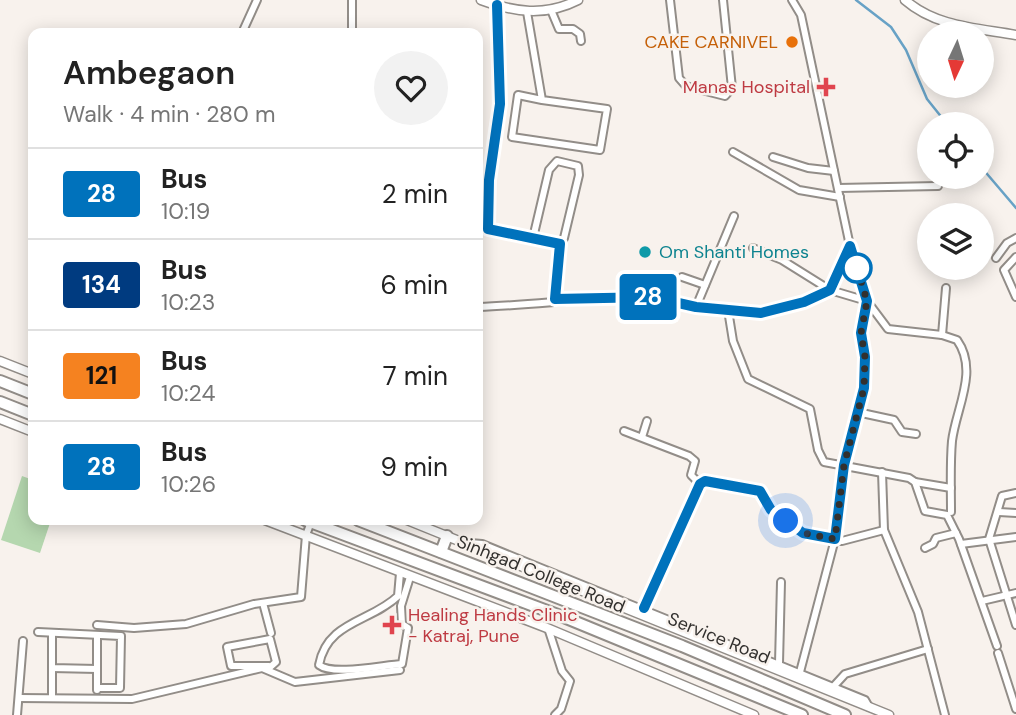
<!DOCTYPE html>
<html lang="en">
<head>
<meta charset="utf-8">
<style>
	body { margin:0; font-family:"DM Sans",sans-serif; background:#f2f2f2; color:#222; height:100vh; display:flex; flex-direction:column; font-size:26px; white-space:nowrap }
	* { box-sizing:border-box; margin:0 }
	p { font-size:23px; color:#767676 }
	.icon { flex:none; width:38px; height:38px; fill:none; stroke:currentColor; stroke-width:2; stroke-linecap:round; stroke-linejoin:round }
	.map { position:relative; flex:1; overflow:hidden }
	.side { position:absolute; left:28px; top:28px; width:455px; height:497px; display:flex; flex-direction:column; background:#fff; border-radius:14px; box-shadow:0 4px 18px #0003 }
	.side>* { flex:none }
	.badge { padding:0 14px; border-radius:5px; font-size:24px; line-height:46px }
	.needle { width:46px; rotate:184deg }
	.tools { position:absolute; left:917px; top:21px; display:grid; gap:14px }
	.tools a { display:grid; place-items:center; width:77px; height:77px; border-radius:50%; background:#fff; box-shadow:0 4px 18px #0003; font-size:35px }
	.you { position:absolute; width:35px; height:35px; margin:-18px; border:5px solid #fff; border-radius:50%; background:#1a73e8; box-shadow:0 0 0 10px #1a73e833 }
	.map>.badge { position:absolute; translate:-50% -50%; box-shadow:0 0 0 4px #fff }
	.round { display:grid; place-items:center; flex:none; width:74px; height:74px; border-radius:37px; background:#f2f2f2 }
	.overview { display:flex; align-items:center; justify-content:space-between; height:119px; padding:0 35px }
	h1 { font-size:33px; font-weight:600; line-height:52px }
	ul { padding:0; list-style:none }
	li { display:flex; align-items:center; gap:21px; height:91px; padding:0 35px; border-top:2px solid #e0e0e0 }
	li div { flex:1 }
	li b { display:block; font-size:26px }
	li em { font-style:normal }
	li .badge { min-width:77px; font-weight:700; text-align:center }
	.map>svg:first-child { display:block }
	.green { fill:#b5d7af }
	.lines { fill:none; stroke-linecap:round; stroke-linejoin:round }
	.stream { stroke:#68a2c6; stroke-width:2.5 }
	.minor-casing { stroke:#928d88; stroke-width:10 }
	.tertiary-casing { stroke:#928d88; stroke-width:11 }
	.trunk-casing { stroke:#928d88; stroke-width:14 }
	.minor { stroke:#fff; stroke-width:6 }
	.tertiary { stroke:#fff; stroke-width:8 }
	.trunk { stroke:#fff; stroke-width:10 }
	.line-casing { stroke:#fff; stroke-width:16 }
	.line { stroke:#0072bc; stroke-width:10 }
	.walk { stroke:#32302e; stroke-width:7; stroke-dasharray:0 12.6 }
	.food-dot { fill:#e8710a; stroke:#f8f2ed; stroke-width:2.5 }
	.health-dot { fill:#e0444e; stroke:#f8f2ed; stroke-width:2.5 }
	.culture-dot { fill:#0f9aa8; stroke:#f8f2ed; stroke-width:2.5 }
	.stop-dot { fill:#fff; stroke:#0072bc; stroke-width:3.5 }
	.labels { text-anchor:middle; stroke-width:5; stroke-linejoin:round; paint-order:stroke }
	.food-label { font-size:18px; fill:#c56008; stroke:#f8f2ed; text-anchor:end }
	.health-label { font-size:18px; fill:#be3a42; stroke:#f8f2ed; text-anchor:end }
	.culture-label { font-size:18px; fill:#0d838f; stroke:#f8f2ed; text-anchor:start }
	.street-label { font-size:18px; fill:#32302e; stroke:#f8f2ed }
</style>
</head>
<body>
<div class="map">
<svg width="1016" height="715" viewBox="0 0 1016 715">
	<rect width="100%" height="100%" fill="#f8f2ed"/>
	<!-- green -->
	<path class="green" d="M22 476 33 480V520H51L40 553 1 540Z"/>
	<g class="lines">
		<!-- stream -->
		<g class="stream">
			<path d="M856 0 891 27 906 50 927 99 947 124"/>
			<path d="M982 168 1016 208"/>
		</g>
		<defs>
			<g id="minor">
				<path d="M670 0 679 78 686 86 725 96 732 88 723 0"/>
				<path d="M792 0 801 15 850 246 867 301 861 333 865 357 864 388 844 465 835 539 800 672"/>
				<path d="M551 10 559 29H573L580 34 581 41"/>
				<path d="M527 12 542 100 607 109 600 150 512 137 518 95 542 100"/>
				<path d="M242 33 257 0"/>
				<path d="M352 33V0"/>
				<path d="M733 152 799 190 840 197"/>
				<path d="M773 157 808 168 834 171"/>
				<path d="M478 179 489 180C499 121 500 65 497 5"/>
				<path d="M489 180 488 229 560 244 564 238 579 175 578 166 557 161 549 170 533 238"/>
				<path d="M838 188 938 186"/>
				<path d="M753 248 782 260 830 290 867 301 888 329 942 335 957 340C979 371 956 408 952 441 950 464 951 489 951 512"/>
				<path d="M1016 257 1004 270 1016 297"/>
				<path d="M996 258 1007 243 1016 238"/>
				<path d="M682 277 705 285"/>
				<path d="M555 299 560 244"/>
				<path d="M478 307C535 305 591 297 648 297 665 298 679 303 695 307 745 318 784 311 830 290L850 246"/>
				<path d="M696 307 734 216"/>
				<path d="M728 310 733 341 748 379 810 409 818 450 824 462 909 478 915 482 925 511 947 515 959 539 997 646"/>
				<path d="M942 335 946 288"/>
				<path d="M857 412 894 420 902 432 916 434"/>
				<path d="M624 431 689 456 695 461 691 475 700 484"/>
				<path d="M642 437 647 421"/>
				<path d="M882 472 884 530 918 612 945 715"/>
				<path d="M915 482 951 488"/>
				<path d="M1016 493 1002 496 989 539 1016 625"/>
				<path d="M999 512 1016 513"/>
				<path d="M470 543 482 544 865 700 869 707"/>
				<path d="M961 544 1016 537"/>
				<path d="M925 548 933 544 936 538 956 533"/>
				<path d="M400 573 398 596C371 622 327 621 319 665 333 676 383 665 402 664L408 628 402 624 401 606 410 577"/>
				<path d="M982 601 1016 593"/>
				<path d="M263 603 271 633"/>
				<path d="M644 608 700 484 705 481 760 491 771 510 803 533 842 541 884 530"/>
				<path d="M97 625 134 628 186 624 254 604 301 597 306 535 311 522"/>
				<path d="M548 628 562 671 570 681 561 709 555 715"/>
				<path d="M38 632 121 636 120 688H97"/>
				<path d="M52 634V668L97 669"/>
				<path d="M998 653 1016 709"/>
				<path d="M779 663 781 582"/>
				<path d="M268 669 276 662 270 639 227 647 231 666H269"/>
				<path d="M834 686 845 674 928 649"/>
				<path d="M97 690V636"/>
				<path d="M19 698 132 699 262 668 295 682 400 670"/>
				<path d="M52 698V668"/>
				<path d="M17 715 23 641"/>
			</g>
			<g id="tertiary">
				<path d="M481 0C514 12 545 17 578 0"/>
				<path d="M905 0C936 27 977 28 1016 35"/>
				<path d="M0 361 33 374"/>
				<path d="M0 419 33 432"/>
				<path d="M265 520 547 628 754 715"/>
				<path d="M407 520 889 715"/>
			</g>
			<g id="trunk">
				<path d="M0 381 33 394"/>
				<path d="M0 402 33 415"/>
				<path d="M305 520 566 618 802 715"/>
				<path d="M358 520 682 646 845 715"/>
				<path d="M441 552 447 536"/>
			</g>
		</defs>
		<!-- minor casing -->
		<use href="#minor" class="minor-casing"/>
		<!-- tertiary casing -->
		<use href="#tertiary" class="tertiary-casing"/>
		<!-- trunk casing -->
		<use href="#trunk" class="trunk-casing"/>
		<!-- minor -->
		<use href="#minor" class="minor"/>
		<!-- tertiary -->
		<use href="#tertiary" class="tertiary"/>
		<!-- trunk -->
		<use href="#trunk" class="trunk"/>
	</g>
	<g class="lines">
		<defs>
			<path id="line" d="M497 5 500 104 489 180 488 229 560 244 555 299 652 297 696 307 761 313 804 302 830 290 850 246 867 301 861 333 865 357 864 388 844 465 835 539 803 533 771 510 760 491 705 481 700 484 644 608"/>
		</defs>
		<!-- line casing -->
		<use href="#line" class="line-casing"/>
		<!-- line -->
		<use href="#line" class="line"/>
		<!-- walk -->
		<path class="walk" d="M786 521 803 533 835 539 844 465 864 388 865 357 861 333 867 301 856 264 857 268"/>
	</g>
	<!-- markers -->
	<circle class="food-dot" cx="792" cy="42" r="7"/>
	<g class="health-dot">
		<path d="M822.5 76.5h7v7h7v7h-7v7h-7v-7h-7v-7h7z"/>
		<path d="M388.5 614.5h7v7h7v7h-7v7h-7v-7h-7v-7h7z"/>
	</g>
	<circle class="culture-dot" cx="645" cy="252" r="7"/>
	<circle class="stop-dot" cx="857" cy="268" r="14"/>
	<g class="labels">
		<!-- food labels -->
		<g class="food-label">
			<text x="778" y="48">CAKE CARNIVEL</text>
		</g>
		<!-- health labels -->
		<g class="health-label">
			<text x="810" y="93">Manas Hospital</text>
			<text x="408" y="621" text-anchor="start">Healing Hands Clinic<tspan x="408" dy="21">- Katraj, Pune</tspan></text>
		</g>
		<!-- culture labels -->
		<g class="culture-label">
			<text x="659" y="258">Om Shanti Homes</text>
		</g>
		<!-- street labels -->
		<g class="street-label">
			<text transform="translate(541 574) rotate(22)" y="6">Sinhgad College Road</text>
			<text transform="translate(719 638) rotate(22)" y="6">Service Road</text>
		</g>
	</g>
</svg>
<div class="tools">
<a><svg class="needle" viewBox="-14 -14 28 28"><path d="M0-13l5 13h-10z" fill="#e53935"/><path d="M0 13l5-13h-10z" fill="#767676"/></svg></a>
<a><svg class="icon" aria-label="locate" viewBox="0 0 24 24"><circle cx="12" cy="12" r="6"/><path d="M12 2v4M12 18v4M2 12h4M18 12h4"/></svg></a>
<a><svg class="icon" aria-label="layers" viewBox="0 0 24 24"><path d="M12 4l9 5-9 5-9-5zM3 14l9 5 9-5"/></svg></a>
</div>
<div class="you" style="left:786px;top:521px"></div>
<b class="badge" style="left:648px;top:297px;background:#0072bc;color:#fff">28</b>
<section class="side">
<div class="overview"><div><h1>Ambegaon</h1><p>Walk · 4 min · 280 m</p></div><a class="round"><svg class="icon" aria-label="heart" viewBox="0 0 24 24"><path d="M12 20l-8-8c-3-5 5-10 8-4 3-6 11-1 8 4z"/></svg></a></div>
<ul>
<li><span class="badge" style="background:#0072bc;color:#fff">28</span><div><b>Bus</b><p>10:19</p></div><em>2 min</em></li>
<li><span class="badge" style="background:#003b80;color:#fff">134</span><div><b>Bus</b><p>10:23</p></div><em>6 min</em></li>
<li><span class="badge" style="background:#f58220;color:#111">121</span><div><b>Bus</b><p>10:24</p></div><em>7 min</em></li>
<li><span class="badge" style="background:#0072bc;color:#fff">28</span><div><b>Bus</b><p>10:26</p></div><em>9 min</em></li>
</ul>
</section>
</div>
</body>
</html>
